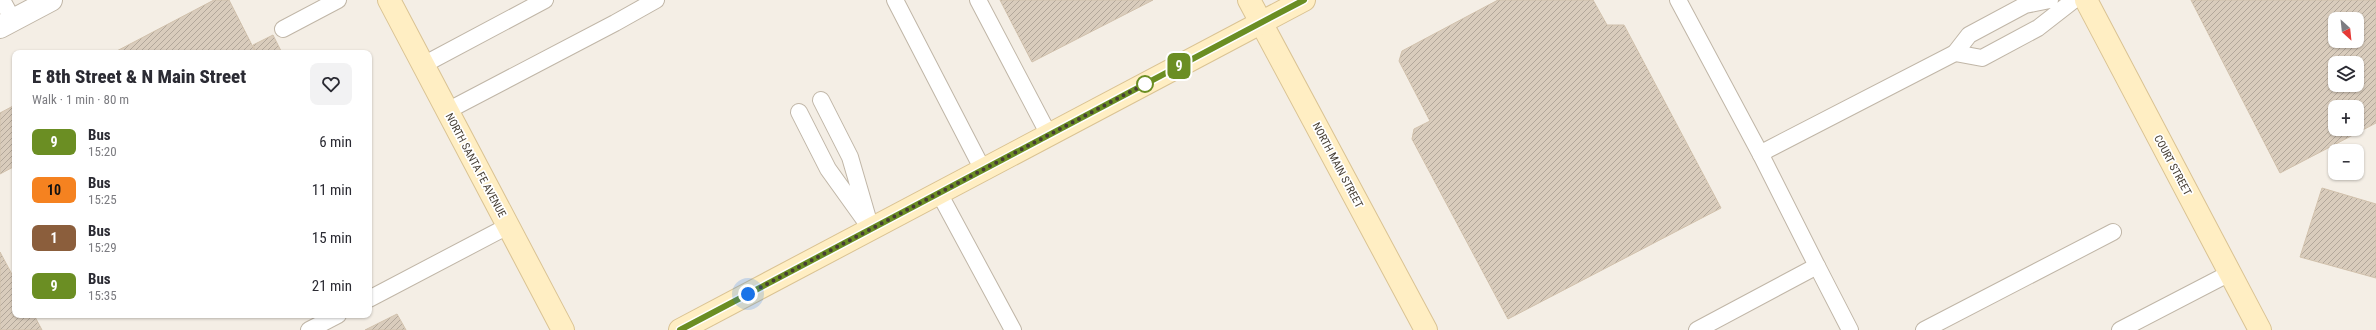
<!DOCTYPE html>
<html lang="en">
<head>
<meta charset="utf-8">
<style>
	body { margin:0; font-family:"Roboto Condensed",sans-serif; background:#f2f2f3; color:#2b2b33; height:100vh; display:flex; flex-direction:column; font-size:15px; white-space:nowrap }
	* { box-sizing:border-box; margin:0 }
	p { font-size:13px; color:#7c7c81 }
	.icon { flex:none; width:22px; height:22px; fill:none; stroke:currentColor; stroke-width:2; stroke-linecap:round; stroke-linejoin:round }
	.map { position:relative; flex:1; overflow:hidden }
	.side { position:absolute; left:12px; top:50px; width:360px; height:268px; display:flex; flex-direction:column; background:#fff; border-radius:8px; box-shadow:0 1px 3px #0004 }
	.side>* { flex:none }
	.badge { padding:0 8px; border-radius:6px; font-size:14px; line-height:26px }
	.needle { width:26px; rotate:153deg }
	.tools { position:absolute; left:2328px; top:12px; display:grid; gap:8px }
	.tools a { display:grid; place-items:center; width:36px; height:36px; border-radius:8px; background:#fff; box-shadow:0 1px 3px #0004; font-size:20px }
	.you { position:absolute; width:20px; height:20px; margin:-10px; border:3px solid #fff; border-radius:50%; background:#1a73e8; box-shadow:0 0 0 6px #1a73e833 }
	.map>.badge { position:absolute; translate:-50% -50%; box-shadow:0 0 0 2px #fff }
	.round { display:grid; place-items:center; flex:none; width:42px; height:42px; border-radius:8px; background:#f2f2f3 }
	.head { display:flex; align-items:center; justify-content:space-between; height:68px; padding:0 20px }
	h1 { font-size:19px; font-weight:800; line-height:30px }
	ul { padding:0; list-style:none }
	li { display:flex; align-items:center; gap:12px; height:48px; padding:0 20px }
	li div { flex:1 }
	li b { display:block; font-size:15px }
	li em { font-style:normal }
	li .badge { min-width:44px; font-weight:700; text-align:center }
	.map>svg:first-child { display:block }
	.building { fill:url(#building-hatch); stroke:#d1c1ac; fill-rule:evenodd }
	.lines { fill:none; stroke-linecap:round; stroke-linejoin:round }
	.lane-casing { stroke:#c0b6a7; stroke-width:18 }
	.street-casing { stroke:#c0b6a7; stroke-width:24 }
	.secondary-casing { stroke:#dac393; stroke-width:24 }
	.lane { stroke:#fff; stroke-width:16 }
	.street { stroke:#fff; stroke-width:22 }
	.secondary { stroke:#ffeec3; stroke-width:22 }
	.line-casing { stroke:#fff; stroke-width:9 }
	.line { stroke:#6b8e23; stroke-width:6 }
	.walk { stroke:#463e34; stroke-width:4; stroke-dasharray:0 7.2 }
	.stop-dot { fill:#fff; stroke:#6b8e23; stroke-width:2 }
	.labels { text-anchor:middle; stroke-width:3.5; stroke-linejoin:round; paint-order:stroke }
	.street-label { font-size:11px; fill:#463e34; stroke:#fff }
</style>
</head>
<body>
<div class="map">
<svg width="2376" height="330" viewBox="0 0 2376 330">
	<defs>
		<pattern id="building-hatch" width="6" height="6" patternUnits="userSpaceOnUse"><rect width="6" height="6" fill="#d9ccbc"/><path d="M-1 1l2-2M0 6l6-6M5 7l2-2" fill="none" stroke="#b2a79a"/></pattern>
	</defs>
	<rect width="100%" height="100%" fill="#f4eee5"/>
	<!-- building -->
	<g class="building">
		<path d="M214 0H229L256 53H113Z"/>
		<path d="M1000 0H1153L1032 62Z"/>
		<path d="M1498 0H1593L1607 25H1624L1721 208 1508 319 1412 139 1414 129 1430 121 1399 61 1402 51Z"/>
		<path d="M2191 0H2376V123L2280 173ZM2335 19H2357V41H2335ZM2335 63H2357V85H2335ZM2335 107H2357V129H2335Z"/>
		<path d="M273 35 282 53H256L253 45Z"/>
		<path d="M15 105V166L0 174V113Z"/>
		<path d="M2322 188 2376 204V278L2300 257Z"/>
		<path d="M0 252 15 280V315H34L42 330H0Z"/>
		<path d="M397 314 406 330H365Z"/>
	</g>
	<g class="lines">
		<defs>
			<g id="lane">
				<path d="M2 0 13 20"/>
				<path d="M895 0 983 170"/>
				<path d="M978 0 1049 135"/>
				<path d="M1678 0 1761 155"/>
				<path d="M2050 0 2025 5 1969 35 1955 53 1982 58 2038 28 2074 0"/>
				<path d="M283 29 338 0"/>
				<path d="M423 65 545 0"/>
				<path d="M447 111 615 23 656 0"/>
				<path d="M799 112 828 169 871 229 850 157 821 100"/>
				<path d="M939 193 1013 330"/>
				<path d="M1817 266 1850 330"/>
				<path d="M369 299 508 226"/>
				<path d="M309 330 338 315"/>
				<path d="M1697 330 1817 266 1761 155 1767 150 1955 53"/>
				<path d="M1924 330 2113 232"/>
				<path d="M2120 330 2230 273"/>
			</g>
			<path id="street" d="M0 27 51 0"/>
			<g id="secondary">
				<path d="M389 0 563 330"/>
				<path d="M1249 0 1426 330"/>
				<path d="M2086 0 2260 330"/>
				<path d="M680 330 1304 0"/>
			</g>
		</defs>
		<!-- lane casing -->
		<use href="#lane" class="lane-casing"/>
		<!-- street casing -->
		<use href="#street" class="street-casing"/>
		<!-- secondary casing -->
		<use href="#secondary" class="secondary-casing"/>
		<!-- lane -->
		<use href="#lane" class="lane"/>
		<!-- street -->
		<use href="#street" class="street"/>
		<!-- secondary -->
		<use href="#secondary" class="secondary"/>
	</g>
	<g class="lines">
		<defs>
			<path id="line" d="M680 330 1304 0"/>
		</defs>
		<!-- line casing -->
		<use href="#line" class="line-casing"/>
		<!-- line -->
		<use href="#line" class="line"/>
		<!-- walk -->
		<path class="walk" d="M748 294 1145 84"/>
	</g>
	<!-- markers -->
	<circle class="stop-dot" cx="1145" cy="84" r="8"/>
	<g class="labels">
		<!-- street labels -->
		<g class="street-label">
			<text transform="translate(476 165) rotate(62)" y="4">NORTH SANTA FE AVENUE</text>
			<text transform="translate(1338 165) rotate(62)" y="4">NORTH MAIN STREET</text>
			<text transform="translate(2173 165) rotate(62)" y="4">COURT STREET</text>
		</g>
	</g>
</svg>
<div class="tools">
<a><svg class="needle" viewBox="-14 -14 28 28"><path d="M0-13l5 13h-10z" fill="#e53935"/><path d="M0 13l5-13h-10z" fill="#7c7c81"/></svg></a>
<a><svg class="icon" aria-label="layers" viewBox="0 0 24 24"><path d="M12 4l9 5-9 5-9-5zM3 14l9 5 9-5"/></svg></a>
<a>+</a>
<a>−</a>
</div>
<div class="you" style="left:748px;top:294px"></div>
<b class="badge" style="left:1179px;top:66px;background:#6b8e23;color:#fff">9</b>
<section class="side">
<div class="head"><div><h1>E 8th Street &amp; N Main Street</h1><p>Walk · 1 min · 80 m</p></div><a class="round"><svg class="icon" aria-label="heart" viewBox="0 0 24 24"><path d="M12 20l-8-8c-3-5 5-10 8-4 3-6 11-1 8 4z"/></svg></a></div>
<ul>
<li><span class="badge" style="background:#6b8e23;color:#fff">9</span><div><b>Bus</b><p>15:20</p></div><em>6 min</em></li>
<li><span class="badge" style="background:#f58220;color:#111">10</span><div><b>Bus</b><p>15:25</p></div><em>11 min</em></li>
<li><span class="badge" style="background:#8b5e3c;color:#fff">1</span><div><b>Bus</b><p>15:29</p></div><em>15 min</em></li>
<li><span class="badge" style="background:#6b8e23;color:#fff">9</span><div><b>Bus</b><p>15:35</p></div><em>21 min</em></li>
</ul>
</section>
</div>
</body>
</html>
